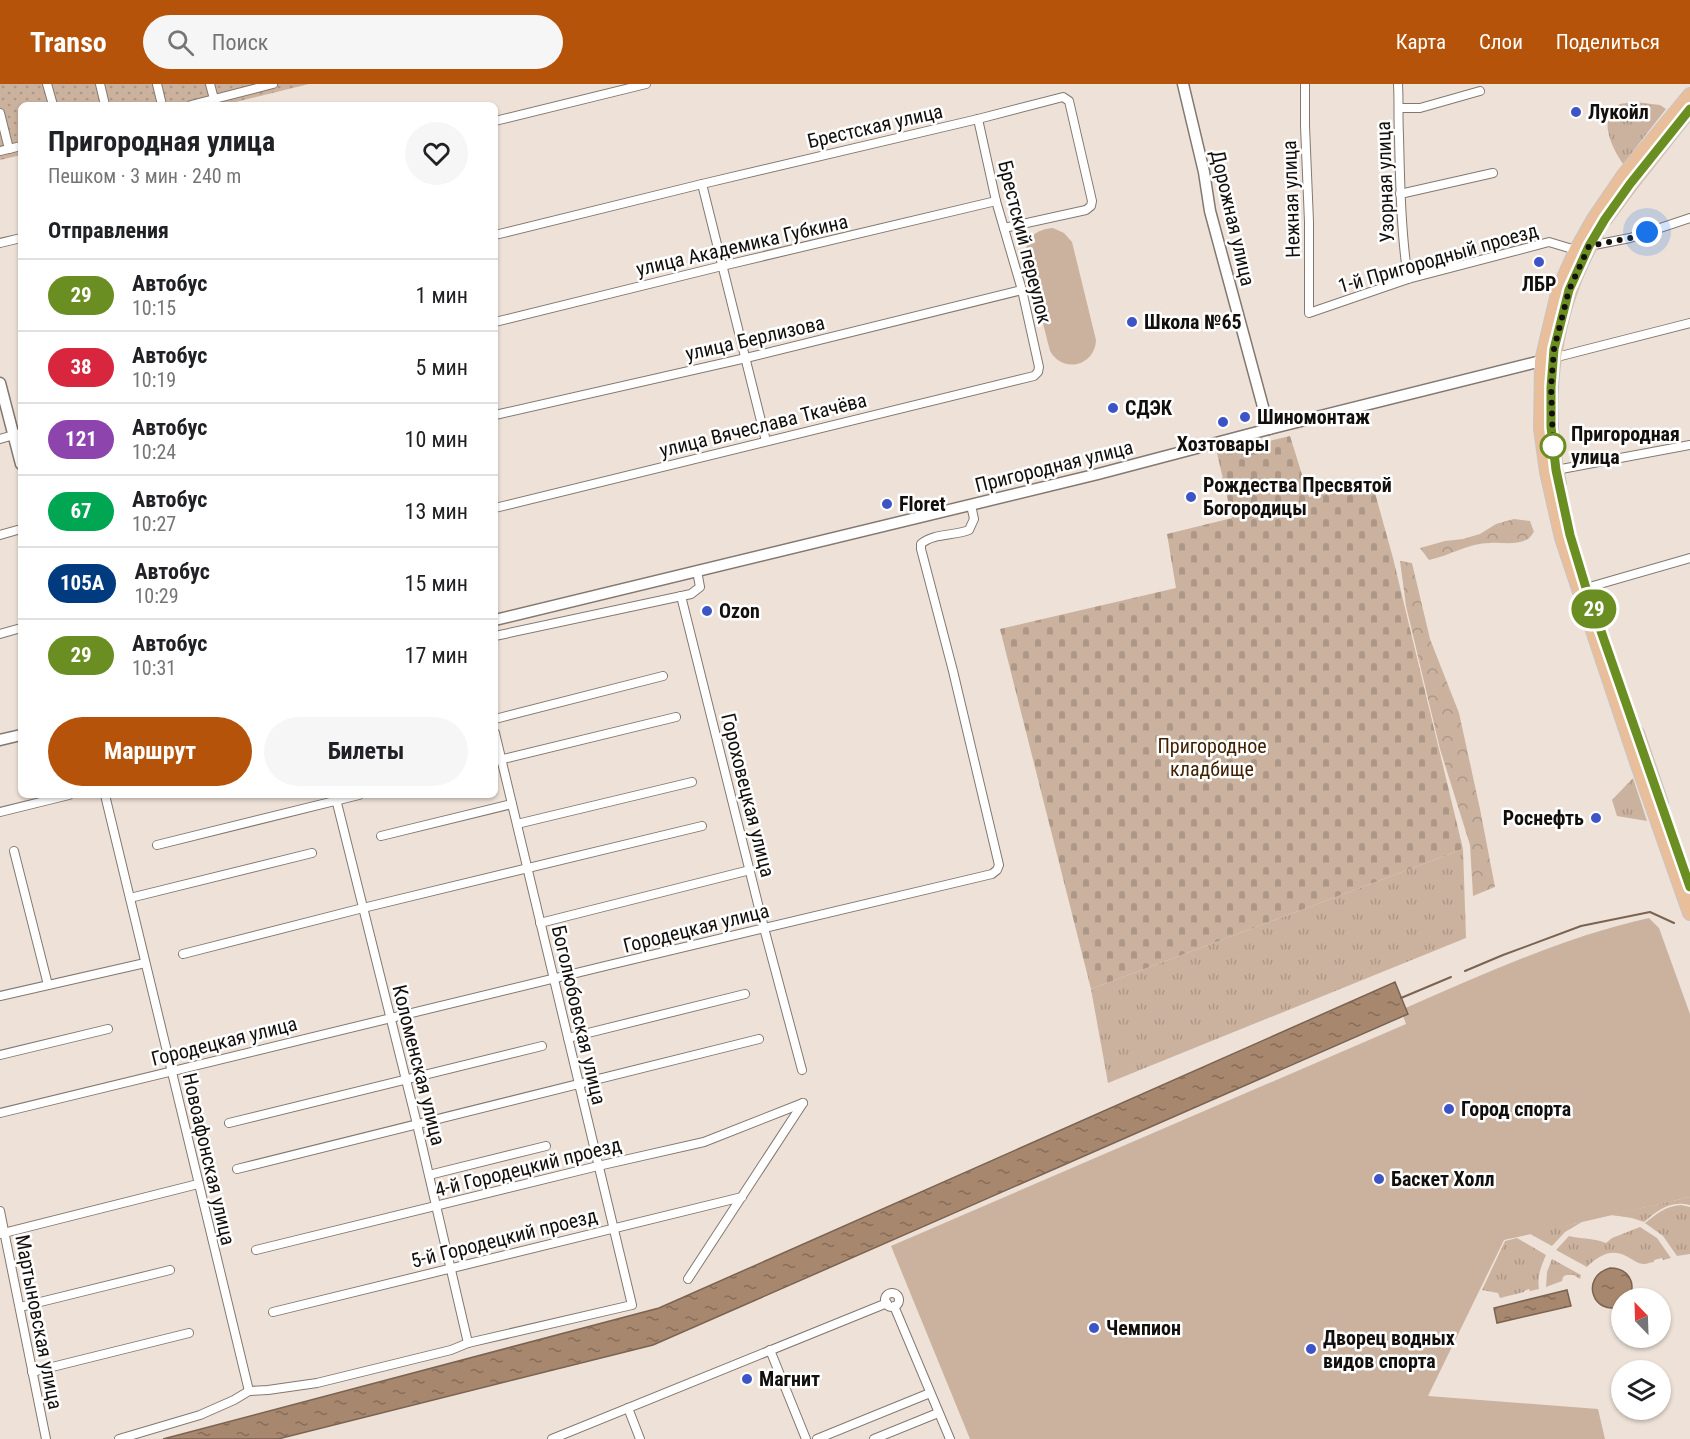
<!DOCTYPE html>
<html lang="ru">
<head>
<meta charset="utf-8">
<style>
	body { margin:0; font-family:"Roboto Condensed",sans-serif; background:#f6f6f6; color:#202124; height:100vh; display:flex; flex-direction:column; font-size:22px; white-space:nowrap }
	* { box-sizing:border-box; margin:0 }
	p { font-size:20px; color:#757577 }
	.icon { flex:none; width:33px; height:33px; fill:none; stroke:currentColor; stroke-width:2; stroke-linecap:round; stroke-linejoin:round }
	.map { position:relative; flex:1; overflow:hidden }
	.details { position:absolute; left:18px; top:18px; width:480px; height:696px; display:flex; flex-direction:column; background:#fff; border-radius:9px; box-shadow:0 2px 4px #0004 }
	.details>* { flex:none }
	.badge { padding:0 12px; border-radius:20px; font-size:21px; line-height:39px }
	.needle { width:39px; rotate:337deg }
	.fabs { position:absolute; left:1611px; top:1204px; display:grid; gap:12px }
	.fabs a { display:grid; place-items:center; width:60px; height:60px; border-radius:50%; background:#fff; box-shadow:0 2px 4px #0004; font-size:30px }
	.you { position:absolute; width:30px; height:30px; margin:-15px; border:4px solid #fff; border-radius:50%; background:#1a73e8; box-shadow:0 0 0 9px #1a73e833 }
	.map>.badge { position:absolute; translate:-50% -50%; box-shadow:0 0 0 3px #fff }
	h2 { padding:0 30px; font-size:22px; line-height:54px }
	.round { display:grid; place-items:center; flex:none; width:63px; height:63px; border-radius:32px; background:#f6f6f6 }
	.headline { display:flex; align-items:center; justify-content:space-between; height:102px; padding:0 30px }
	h1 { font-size:28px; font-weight:700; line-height:45px }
	.action { display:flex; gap:12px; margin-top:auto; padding:12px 30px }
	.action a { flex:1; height:69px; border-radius:36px; background:#b45309; color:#fff; font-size:24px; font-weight:700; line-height:69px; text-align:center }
	.action a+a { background:#f6f6f6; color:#202124 }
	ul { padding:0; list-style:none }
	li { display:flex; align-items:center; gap:18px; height:72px; padding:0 30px; border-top:2px solid #e0e0e0 }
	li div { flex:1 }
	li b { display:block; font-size:22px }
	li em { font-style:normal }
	li .badge { min-width:66px; font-weight:700; text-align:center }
	header { display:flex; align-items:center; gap:36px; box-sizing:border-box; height:84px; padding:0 30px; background:#b45309; color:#fff }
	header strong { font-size:28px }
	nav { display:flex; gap:33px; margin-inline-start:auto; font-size:21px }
	.search { width:420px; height:54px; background:#f6f6f6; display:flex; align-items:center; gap:15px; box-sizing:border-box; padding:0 21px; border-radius:33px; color:#757577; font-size:22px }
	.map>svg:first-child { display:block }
	.grass { fill:url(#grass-tufts) }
	.forest { fill:url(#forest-crowns) }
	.cemetery { fill:url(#cemetery-stones) }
	.garden { fill:url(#garden-dots) }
	.pitch { fill:#cbb29e }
	.water { fill:url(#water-ripples); stroke:#7b6351; stroke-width:1.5 }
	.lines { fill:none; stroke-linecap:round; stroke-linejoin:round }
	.stream { stroke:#7b6351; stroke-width:2 }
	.minor-casing { stroke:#837870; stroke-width:10 }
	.tertiary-casing { stroke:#837870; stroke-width:13 }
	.primary-casing { stroke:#c6c5c5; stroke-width:16 }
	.minor { stroke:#fff; stroke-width:8 }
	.tertiary { stroke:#fff; stroke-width:10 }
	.primary { stroke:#e9be9a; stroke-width:14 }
	.line-casing { stroke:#fff; stroke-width:14 }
	.line { stroke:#6b8e23; stroke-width:9 }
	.walk { stroke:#130f0c; stroke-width:6; stroke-dasharray:0 10.8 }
	.poi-dot { fill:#3d54c7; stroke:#fff; stroke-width:2 }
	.stop-dot { fill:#fff; stroke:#6b8e23; stroke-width:3 }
	.labels { text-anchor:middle; stroke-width:5; stroke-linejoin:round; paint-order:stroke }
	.poi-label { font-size:20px; font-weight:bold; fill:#130f0c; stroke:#fff; text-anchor:start }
	.street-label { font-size:20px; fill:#130f0c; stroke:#fff }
	.stop-label { font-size:20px; font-weight:bold; fill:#130f0c; stroke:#fff; text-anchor:start }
	.park-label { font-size:20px; fill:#412100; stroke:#fff }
</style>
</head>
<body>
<header>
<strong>Transo</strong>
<div class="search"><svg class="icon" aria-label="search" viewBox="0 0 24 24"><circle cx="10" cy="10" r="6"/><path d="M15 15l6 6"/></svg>Поиск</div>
<nav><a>Карта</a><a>Слои</a><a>Поделиться</a></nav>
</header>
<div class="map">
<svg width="1690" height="1355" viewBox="0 0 1690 1355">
	<defs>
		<pattern id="grass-tufts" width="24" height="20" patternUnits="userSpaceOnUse" patternTransform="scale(1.5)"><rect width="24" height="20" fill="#cbb29e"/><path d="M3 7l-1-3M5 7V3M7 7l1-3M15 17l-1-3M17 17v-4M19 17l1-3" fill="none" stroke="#ad9887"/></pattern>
		<pattern id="forest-crowns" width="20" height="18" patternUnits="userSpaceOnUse" patternTransform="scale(1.5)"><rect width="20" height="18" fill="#cbb29e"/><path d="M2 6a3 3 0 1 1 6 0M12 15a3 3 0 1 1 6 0" fill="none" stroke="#ad9887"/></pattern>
		<pattern id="cemetery-stones" width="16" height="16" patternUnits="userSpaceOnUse" patternTransform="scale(1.5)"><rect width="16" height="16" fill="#cbb29e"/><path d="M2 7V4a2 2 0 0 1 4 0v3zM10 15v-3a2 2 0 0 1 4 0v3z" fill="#ad9887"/></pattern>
		<pattern id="garden-dots" width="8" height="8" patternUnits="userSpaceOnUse" patternTransform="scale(1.5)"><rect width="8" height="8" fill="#cbb29e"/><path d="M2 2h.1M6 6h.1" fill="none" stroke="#ad9887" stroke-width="1.8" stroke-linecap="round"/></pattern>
		<pattern id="water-ripples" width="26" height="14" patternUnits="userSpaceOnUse" patternTransform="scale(1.5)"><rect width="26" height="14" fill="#a7876e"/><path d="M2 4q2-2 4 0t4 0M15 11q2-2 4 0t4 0" fill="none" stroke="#876d59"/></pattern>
	</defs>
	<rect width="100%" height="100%" fill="#eee2d8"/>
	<!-- grass -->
	<g class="grass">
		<path d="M1635 18 1660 21 1666 25 1623 80C1612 64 1596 32 1620 20 1624 19 1630 19 1635 18Z"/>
		<path d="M1633 694 1647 737 1617 732 1612 716Z"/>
		<path d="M1463 765 1466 854 1108 999 1091 905Z"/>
		<path d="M1690 1113V1121C1670 1116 1658 1126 1644 1138L1632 1134 1611 1131Z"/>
		<path d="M1681 1121 1690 1123V1170L1677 1172 1663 1152 1645 1139C1657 1130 1665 1122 1681 1121Z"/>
		<path d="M1582 1138 1565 1148 1552 1162 1530 1150 1512 1154 1517 1146 1564 1142Z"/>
		<path d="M1640 1143 1657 1154 1671 1174 1663 1176 1662 1174 1654 1176V1178C1651 1178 1647 1180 1644 1180 1638 1180 1632 1175 1626 1172 1611 1164 1598 1172 1587 1183L1556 1166 1569 1152C1581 1155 1595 1154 1606 1159L1612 1154Z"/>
		<path d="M1517 1154 1546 1171C1541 1182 1537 1193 1539 1205L1530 1207 1529 1205 1524 1207V1208L1500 1214 1498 1209 1482 1206 1505 1157Z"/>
		<path d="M1552 1175 1581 1191 1580 1195 1574 1191H1566L1563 1193 1562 1197 1546 1203 1547 1188Z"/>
	</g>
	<!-- forest -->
	<g class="forest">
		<path d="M1514 435 1530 437 1534 448C1533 449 1529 455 1528 455 1516 462 1502 458 1490 459 1469 459 1449 472 1429 476L1420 464 1445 457 1463 455 1480 450 1496 440Z"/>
		<path d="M1400 477 1412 479 1430 555 1459 629 1480 725 1495 803 1473 812 1470 761 1440 665 1406 522Z"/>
	</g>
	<!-- cemetery -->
	<path class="cemetery" d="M1290 352 1309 413 1372 398 1393 474 1463 765 1091 905 1000 545 1176 504 1167 450 1232 434 1217 369Z"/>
	<!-- garden -->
	<path class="garden" d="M0 0H309L224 21H21V71L0 76Z"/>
	<!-- pitch -->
	<g class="pitch">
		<path d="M1053 144 1064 149 1072 158 1096 256C1095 282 1063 290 1050 267L1026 173C1024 155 1036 145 1053 144Z"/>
		<path d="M1649 834 1659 844 1690 930V1113L1504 1156 1428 1312 1598 1325 1605 1355H970L891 1162 1406 940 1401 926C1482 891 1563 853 1649 834Z"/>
	</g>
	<!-- water -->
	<g class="water">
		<path d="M1395 898 1408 930 653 1261 278 1355H163L659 1224Z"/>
		<path d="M1610 1184C1628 1184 1637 1198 1629 1215H1622L1621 1222C1593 1233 1579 1193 1610 1184Z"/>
		<path d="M1567 1206 1571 1222 1497 1239 1494 1224Z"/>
	</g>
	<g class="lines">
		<!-- stream -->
		<g class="stream">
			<path d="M1465 887 1503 871 1581 842 1650 828 1674 839"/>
			<path d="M1401 914 1451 893"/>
		</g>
		<defs>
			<g id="minor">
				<path d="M47 0 53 21"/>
				<path d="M100 0 105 21"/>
				<path d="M157 0 162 21"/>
				<path d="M210 0 214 15"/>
				<path d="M1305 0V42L1309 138V229L1408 195 1549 158 1569 164 1576 167"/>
				<path d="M1398 0C1399 17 1398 34 1399 51 1400 99 1401 148 1408 195"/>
				<path d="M191 21 273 0"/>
				<path d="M1400 24H1420L1480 7"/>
				<path d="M0 29 9 65"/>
				<path d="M495 37 646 0"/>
				<path d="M0 67 21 62"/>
				<path d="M702 100 766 357"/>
				<path d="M1400 110 1493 89"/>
				<path d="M495 151 702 100 978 35 1063 13 1069 17 1092 117 1091 122 1086 126 1004 144"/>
				<path d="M0 159 21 154"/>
				<path d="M1589 162 1630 154 1690 134"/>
				<path d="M495 238 722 182 996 117"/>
				<path d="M1553 274 1690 239"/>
				<path d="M495 331 746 274 1022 206"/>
				<path d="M0 355 21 349"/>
				<path d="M1556 386 1690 361"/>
				<path d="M495 424 1034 292 1038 288 1039 283 1022 206 996 117 978 35"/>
				<path d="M0 451 21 445"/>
				<path d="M1586 504 1690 474"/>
				<path d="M681 512 764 844 802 986"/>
				<path d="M0 550 21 544"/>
				<path d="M495 552 691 510 700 503 697 487"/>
				<path d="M495 635 663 592"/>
				<path d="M495 677 676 633"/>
				<path d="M105 711 249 1307"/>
				<path d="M335 711 417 1040 468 1259"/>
				<path d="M0 728 69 711"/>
				<path d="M517 740 692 698"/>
				<path d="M381 752 512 720"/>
				<path d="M157 761 359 711"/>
				<path d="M14 767 48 901"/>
				<path d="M130 814 312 769"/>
				<path d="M540 839 750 786"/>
				<path d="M183 870 363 824 702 742"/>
				<path d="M0 912 145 879"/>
				<path d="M568 954 745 910"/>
				<path d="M0 971 108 945"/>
				<path d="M0 1029C330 948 661 868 992 790L997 786 999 781 953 587 921 465V460C933 449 955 452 969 446L974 435 971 421"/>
				<path d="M229 1039 542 962"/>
				<path d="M237 1085 759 955"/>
				<path d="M429 1091 546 1062"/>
				<path d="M0 1127 46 1355"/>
				<path d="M0 1150 198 1100"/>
				<path d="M256 1166 598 1082 704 1058 803 1019"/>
				<path d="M688 1195 803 1019"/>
				<circle cx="892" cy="1216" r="7"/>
				<path d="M894 1222 950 1355"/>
				<path d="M20 1223 170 1186"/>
				<path d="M273 1228 742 1113"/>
				<path d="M770 1266 806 1355"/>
				<path d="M32 1288 189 1249"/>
				<path d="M628 1324 640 1355"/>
				<path d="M119 1355 200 1331 234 1316 249 1307 268 1306 317 1299 451 1266 468 1259 632 1221 495 649"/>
				<path d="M552 1355 887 1219"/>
				<path d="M817 1355 930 1309"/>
				<path d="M874 1355 938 1329"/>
			</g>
			<g id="tertiary">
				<path d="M1183 0 1204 88 1210 127 1269 345"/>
				<path d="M0 299 21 380"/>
				<path d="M495 536 1098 390 1269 345 1549 275"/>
				<path d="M0 656 21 651"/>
			</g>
			<g id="primary">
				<path d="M1690 11 1624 91 1594 135 1576 167 1559 205 1542 277 1541 345 1547 388 1562 454 1638 681 1690 829"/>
				<path d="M1605 135 1631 100 1690 25"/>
				<path d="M1559 399C1540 318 1553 223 1596 151"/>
				<path d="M1637 649 1661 719"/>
			</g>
		</defs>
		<!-- minor casing -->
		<use href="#minor" class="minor-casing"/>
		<!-- tertiary casing -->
		<use href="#tertiary" class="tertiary-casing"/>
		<!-- primary casing -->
		<use href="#primary" class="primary-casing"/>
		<!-- minor -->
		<use href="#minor" class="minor"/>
		<!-- tertiary -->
		<use href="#tertiary" class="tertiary"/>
		<!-- primary -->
		<use href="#primary" class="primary"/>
	</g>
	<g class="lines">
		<defs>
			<path id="line" d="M1690 25 1630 100 1605 135 1589 162 1569 206 1554 265 1551 303V343L1556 386 1570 451 1586 504 1690 803"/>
		</defs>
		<!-- line casing -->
		<use href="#line" class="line-casing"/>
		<!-- line -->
		<use href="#line" class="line"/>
		<!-- walk -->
		<path class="walk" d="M1553 362 1551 303 1554 265 1569 206 1589 162 1630 154 1647 148"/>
	</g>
	<!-- markers -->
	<g class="poi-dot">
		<circle cx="1576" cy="28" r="6"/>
		<circle cx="1539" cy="178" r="6"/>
		<circle cx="1132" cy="238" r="6"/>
		<circle cx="1113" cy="324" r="6"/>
		<circle cx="1245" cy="333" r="6"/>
		<circle cx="1223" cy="338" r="6"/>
		<circle cx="1191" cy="413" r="6"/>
		<circle cx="887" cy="420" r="6"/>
		<circle cx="707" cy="527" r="6"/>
		<circle cx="1596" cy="734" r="6"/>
		<circle cx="1449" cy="1025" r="6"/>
		<circle cx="1379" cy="1095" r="6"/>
		<circle cx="1094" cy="1244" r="6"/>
		<circle cx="1311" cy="1265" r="6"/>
		<circle cx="747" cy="1295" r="6"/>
	</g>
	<circle class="stop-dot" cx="1553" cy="362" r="12"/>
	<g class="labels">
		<!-- poi labels -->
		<g class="poi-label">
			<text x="1588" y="35">Лукойл</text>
			<text x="1539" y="207" text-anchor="middle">ЛБР</text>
			<text x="1144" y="245">Школа №65</text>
			<text x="1125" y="331">СДЭК</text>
			<text x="1257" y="340">Шиномонтаж</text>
			<text x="1223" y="367" text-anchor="middle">Хозтовары</text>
			<text x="1203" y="408">Рождества Пресвятой<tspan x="1203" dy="23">Богородицы</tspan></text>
			<text x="899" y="427">Floret</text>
			<text x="719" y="534">Ozon</text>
			<text x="1584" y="741" text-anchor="end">Роснефть</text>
			<text x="1461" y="1032">Город спорта</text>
			<text x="1391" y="1102">Баскет Холл</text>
			<text x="1106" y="1251">Чемпион</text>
			<text x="1323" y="1261">Дворец водных<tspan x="1323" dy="23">видов спорта</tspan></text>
			<text x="759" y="1302">Магнит</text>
		</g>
		<!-- street labels -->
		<g class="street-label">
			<text transform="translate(875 42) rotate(-13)" y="7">Брестская улица</text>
			<text transform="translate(1385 98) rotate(-92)" y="7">Узорная улица</text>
			<text transform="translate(1291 115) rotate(-92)" y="7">Нежная улица</text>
			<text transform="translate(1233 134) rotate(77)" y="7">Дорожная улица</text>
			<text transform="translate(1025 158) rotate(76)" y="7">Брестский переулок</text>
			<text transform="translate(742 161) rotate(-13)" y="7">улица Академика Губкина</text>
			<text transform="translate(1438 174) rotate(-16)" y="7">1-й Пригородный проезд</text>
			<text transform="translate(755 254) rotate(-13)" y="7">улица Берлизова</text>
			<text transform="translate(763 341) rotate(-14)" y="7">улица Вячеслава Ткачёва</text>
			<text transform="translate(1054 382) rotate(-14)" y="7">Пригородная улица</text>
			<text transform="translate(748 711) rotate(76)" y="7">Гороховецкая улица</text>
			<text transform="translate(696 844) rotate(-14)" y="7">Городецкая улица</text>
			<text transform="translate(579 931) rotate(77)" y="7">Боголюбовская улица</text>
			<text transform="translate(224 957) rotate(-14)" y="7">Городецкая улица</text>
			<text transform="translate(419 981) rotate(76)" y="7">Коломенская улица</text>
			<text transform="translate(209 1075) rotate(77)" y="7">Новоафонская улица</text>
			<text transform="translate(528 1083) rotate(-14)" y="7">4-й Городецкий проезд</text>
			<text transform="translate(504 1154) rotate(-14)" y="7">5-й Городецкий проезд</text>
			<text transform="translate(39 1238) rotate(79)" y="7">Мартыновская улица</text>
		</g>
		<!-- stop labels -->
		<g class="stop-label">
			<text x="1571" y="357">Пригородная<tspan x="1571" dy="23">улица</tspan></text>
		</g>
		<!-- park labels -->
		<g class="park-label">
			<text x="1212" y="669">Пригородное<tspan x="1212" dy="23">кладбище</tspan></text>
		</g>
	</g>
</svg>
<div class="fabs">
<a><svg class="needle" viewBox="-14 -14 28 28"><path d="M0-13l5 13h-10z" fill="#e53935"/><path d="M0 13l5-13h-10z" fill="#757577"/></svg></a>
<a><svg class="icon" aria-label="layers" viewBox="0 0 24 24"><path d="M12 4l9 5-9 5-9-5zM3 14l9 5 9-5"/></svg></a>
</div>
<div class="you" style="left:1647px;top:148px"></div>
<b class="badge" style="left:1594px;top:525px;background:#6b8e23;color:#fff">29</b>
<section class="details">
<div class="headline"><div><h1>Пригородная улица</h1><p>Пешком · 3 мин · 240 m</p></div><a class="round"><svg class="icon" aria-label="heart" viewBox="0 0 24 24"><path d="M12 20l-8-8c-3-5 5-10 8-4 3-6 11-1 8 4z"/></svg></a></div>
<h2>Отправления</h2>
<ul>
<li><span class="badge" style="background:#6b8e23;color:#fff">29</span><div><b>Автобус</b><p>10:15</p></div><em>1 мин</em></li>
<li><span class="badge" style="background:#d7263d;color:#fff">38</span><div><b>Автобус</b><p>10:19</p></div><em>5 мин</em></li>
<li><span class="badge" style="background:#8e44ad;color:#fff">121</span><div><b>Автобус</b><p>10:24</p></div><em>10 мин</em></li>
<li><span class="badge" style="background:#00a651;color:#fff">67</span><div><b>Автобус</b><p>10:27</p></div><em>13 мин</em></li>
<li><span class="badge" style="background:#003b80;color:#fff">105А</span><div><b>Автобус</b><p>10:29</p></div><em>15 мин</em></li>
<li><span class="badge" style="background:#6b8e23;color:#fff">29</span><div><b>Автобус</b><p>10:31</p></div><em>17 мин</em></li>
</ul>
<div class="action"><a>Маршрут</a><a>Билеты</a></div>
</section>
</div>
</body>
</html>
